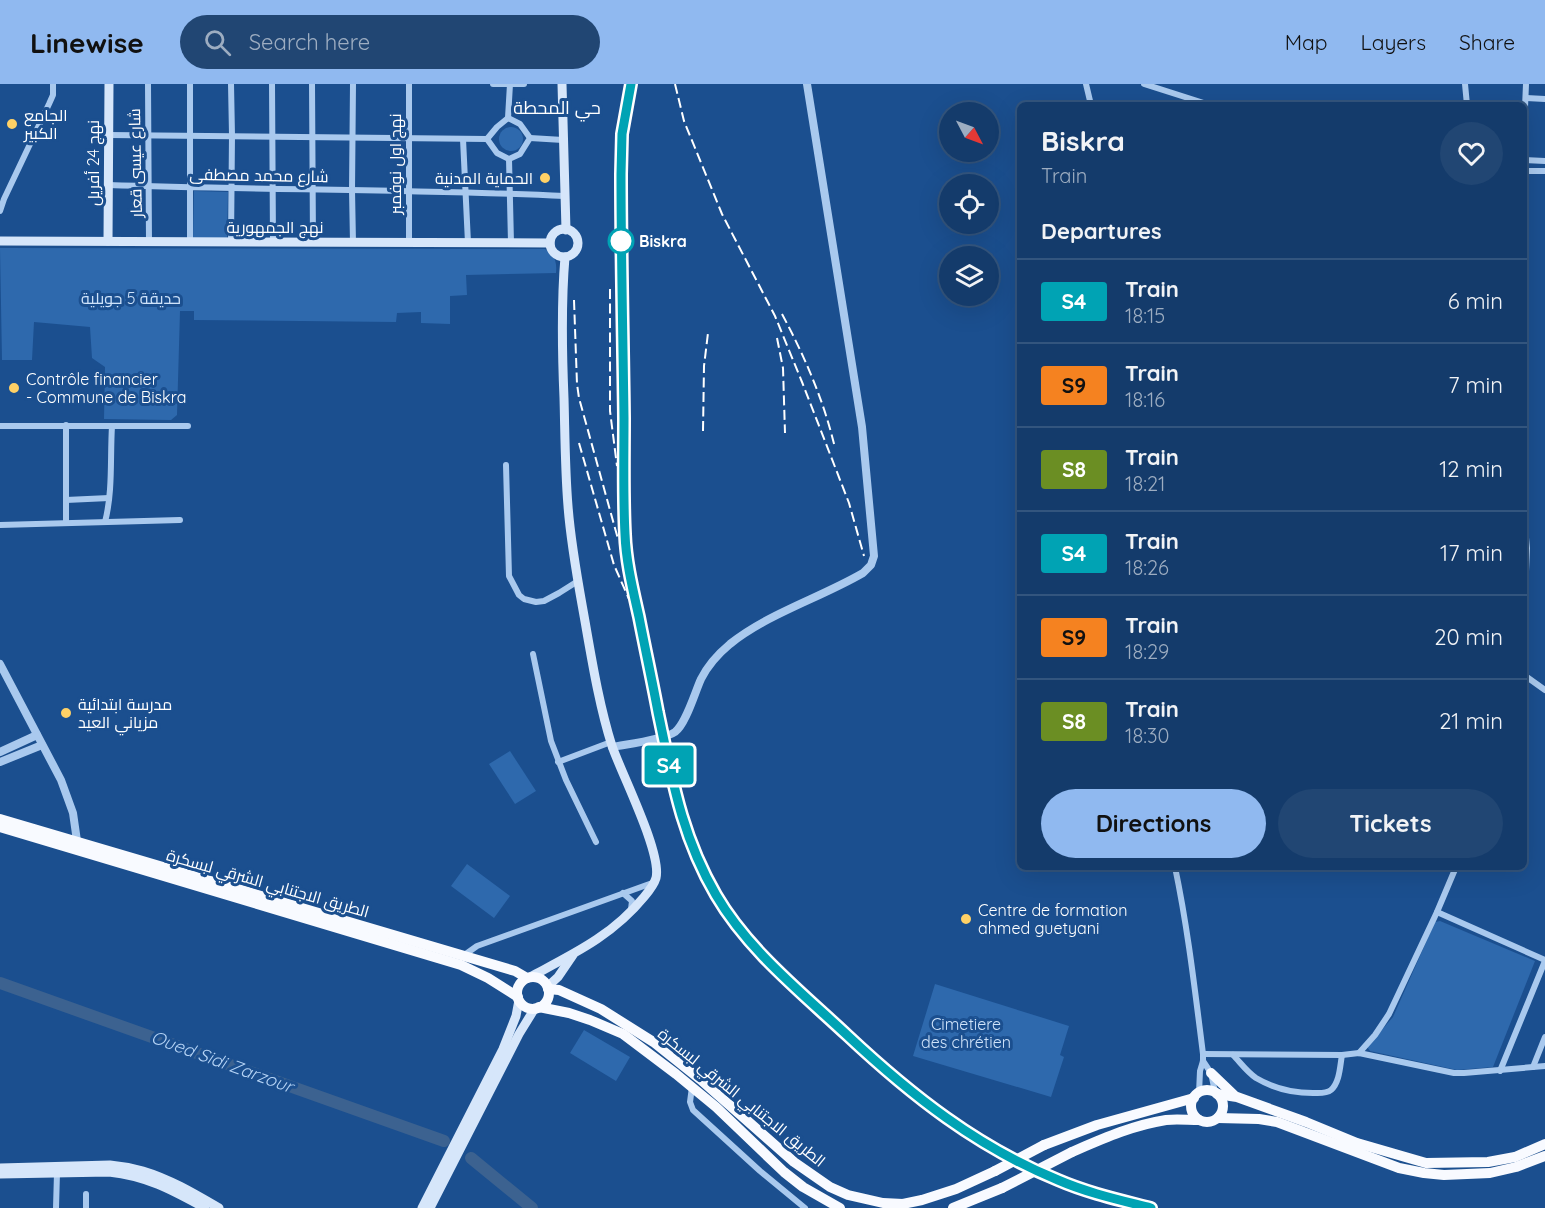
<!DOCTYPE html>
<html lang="en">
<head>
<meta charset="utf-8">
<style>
	body { margin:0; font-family:Quicksand,Cairo,sans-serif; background:#214673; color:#f1f3f6; height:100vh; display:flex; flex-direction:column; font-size:22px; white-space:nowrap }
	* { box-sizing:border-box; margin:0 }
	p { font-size:20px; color:#9dadc1 }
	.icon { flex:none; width:33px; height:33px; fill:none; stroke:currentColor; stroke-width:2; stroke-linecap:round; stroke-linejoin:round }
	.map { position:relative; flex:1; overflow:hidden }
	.details { position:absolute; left:1017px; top:18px; width:510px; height:768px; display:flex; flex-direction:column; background:#143b6b; border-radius:9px; box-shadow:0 6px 24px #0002,0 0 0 2px #33557e }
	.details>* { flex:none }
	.badge { padding:0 12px; border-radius:4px; font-size:21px; line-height:39px }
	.needle { width:39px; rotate:131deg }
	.tools { position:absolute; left:939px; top:18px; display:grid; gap:12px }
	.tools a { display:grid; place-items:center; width:60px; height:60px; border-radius:50%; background:#143b6b; box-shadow:0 6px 24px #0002,0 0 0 2px #33557e; font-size:30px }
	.map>.badge { position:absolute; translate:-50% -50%; box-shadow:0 0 0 3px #fff }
	h2 { padding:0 24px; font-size:22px; line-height:54px }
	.round { display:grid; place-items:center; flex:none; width:63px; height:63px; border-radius:32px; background:#214673 }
	.summary { display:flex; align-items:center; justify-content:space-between; height:102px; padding:0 24px }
	h1 { font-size:28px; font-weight:700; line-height:45px }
	.button { display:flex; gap:12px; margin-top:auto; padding:12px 24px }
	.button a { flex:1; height:69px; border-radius:36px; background:#90b9f0; color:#111; font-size:24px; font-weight:700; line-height:69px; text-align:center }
	.button a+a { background:#214673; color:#f1f3f6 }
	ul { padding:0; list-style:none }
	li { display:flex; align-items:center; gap:18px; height:84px; padding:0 24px; border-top:2px solid #33557e }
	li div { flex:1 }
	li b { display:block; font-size:22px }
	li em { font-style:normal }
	li .badge { min-width:66px; font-weight:700; text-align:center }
	header { display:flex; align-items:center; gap:36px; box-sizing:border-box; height:84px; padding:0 30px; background:#90b9f0; color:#111 }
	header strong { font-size:28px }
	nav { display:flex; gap:33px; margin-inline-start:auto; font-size:21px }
	.search { width:420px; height:54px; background:#214673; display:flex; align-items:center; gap:15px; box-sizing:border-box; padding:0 21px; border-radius:33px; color:#9dadc1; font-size:22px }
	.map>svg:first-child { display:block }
	.green { fill:#2e69ad }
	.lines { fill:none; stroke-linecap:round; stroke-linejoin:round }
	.river { stroke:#3c6290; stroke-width:12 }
	.minor { stroke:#a9c9ee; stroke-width:6 }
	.tertiary { stroke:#a9c9ee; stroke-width:8 }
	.secondary { stroke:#d6e6fa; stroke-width:9 }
	.trunk { stroke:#f8faff; stroke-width:10 }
	.rail { stroke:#fff; stroke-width:2; stroke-dasharray:10 4.5; stroke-linecap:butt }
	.trunk-bridge { stroke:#f8faff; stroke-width:10 }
	.line-casing { stroke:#fff; stroke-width:14 }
	.line { stroke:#00a3b4; stroke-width:9 }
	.poi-dot { fill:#ffd166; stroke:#1b4f8f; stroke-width:2 }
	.stop-dot { fill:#fff; stroke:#00a3b4; stroke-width:3 }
	.labels { text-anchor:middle; stroke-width:6; stroke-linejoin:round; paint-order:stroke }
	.poi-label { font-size:16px; fill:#fff; stroke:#1b4f8f; text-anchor:start }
	.street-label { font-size:16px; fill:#fff; stroke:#1b4f8f }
	.stop-label { font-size:16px; font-weight:bold; fill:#fff; stroke:#1b4f8f; text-anchor:start }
	.park-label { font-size:16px; fill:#cfe3fa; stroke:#1b4f8f }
	.neighbourhood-label { font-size:18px; fill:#fff; stroke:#1b4f8f }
	.water-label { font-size:18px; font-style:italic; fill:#b5d3f5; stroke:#1b4f8f }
</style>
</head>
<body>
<header>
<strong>Linewise</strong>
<div class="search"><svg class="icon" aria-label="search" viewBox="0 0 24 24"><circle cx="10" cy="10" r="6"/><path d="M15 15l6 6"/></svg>Search here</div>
<nav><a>Map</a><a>Layers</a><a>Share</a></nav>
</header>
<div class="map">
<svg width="1545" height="1124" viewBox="0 0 1545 1124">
	<rect width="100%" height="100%" fill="#1b4f8f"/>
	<!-- green -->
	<g class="green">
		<circle cx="511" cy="55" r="12"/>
		<path d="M194 107 228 108 227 154H193Z"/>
		<path d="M0 164 545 165C555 171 557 178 556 189L466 191 467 211 450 212V240L421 239V228L397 229 396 238 194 236V227H180L177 331 171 336 104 335 105 283 92 274 90 243 34 238 32 276H2Z"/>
		<path d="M510 667 536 707 515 720 489 680Z"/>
		<path d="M467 780 510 812 494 834 451 802Z"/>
		<path d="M1440 837 1535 877 1493 983 1457 986 1370 967 1367 963 1393 933 1435 838Z"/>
		<path d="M935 900 1069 942 1060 971 1064 973 1051 1013 913 972Z"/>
		<path d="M584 946 630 973 616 997 570 969Z"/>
	</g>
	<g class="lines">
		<!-- river -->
		<g class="river">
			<path d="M0 899 444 1057"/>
			<path d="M471 1074 532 1124"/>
		</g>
		<!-- minor -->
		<g class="minor">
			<path d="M148 0 149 158"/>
			<path d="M190 0V158"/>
			<path d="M272 0 273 158"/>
			<path d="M312 0 313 159"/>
			<path d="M409 0V159"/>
			<path d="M493 0H524"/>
			<path d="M1086 0 1091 21"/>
			<path d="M1144 0 1210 21"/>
			<path d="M1465 0 1467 21"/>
			<path d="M1526 14 1545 15"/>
			<path d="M508 34 520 40 530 54 520 70 509 75 497 69 487 55 497 43Z"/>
			<path d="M508 34 510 0"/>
			<path d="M1524 47 1526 0"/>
			<path d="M109 51 487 55"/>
			<path d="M530 54 563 56"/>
			<path d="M463 55 468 159"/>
			<path d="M509 75 511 159"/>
			<path d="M1524 76 1545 77"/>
			<path d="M1524 87H1545"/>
			<path d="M108 101C261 106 413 105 565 112"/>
			<path d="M0 127 4 115 49 20 53 11V0"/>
			<path d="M231 158 232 51 231 0"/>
			<path d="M353 159 352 106 353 0"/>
			<path d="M0 342H188"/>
			<path d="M506 381 509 492 519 511 524 515 536 518 544 517 559 509 578 497"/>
			<path d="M66 416 109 414"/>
			<path d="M1524 433 1527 464 1524 533"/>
			<path d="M105 438C113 407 110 374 112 342"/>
			<path d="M66 439V341"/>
			<path d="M0 441 180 436"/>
			<path d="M533 570 551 657 566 696 596 758"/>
			<path d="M1524 591 1545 606"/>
			<path d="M558 678 611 658"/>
			<path d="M1175 783C1188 845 1195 907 1203 970V977L1200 987 1199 1009"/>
			<path d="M623 809 632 817 631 825"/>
			<path d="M1437 828 1545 876"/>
			<path d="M463 872 477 862 655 798"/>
			<path d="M1359 969 1375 951 1389 930 1437 828 1456 783"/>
			<path d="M1203 970 1342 971 1359 969 1454 989H1464L1545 982"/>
			<path d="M1233 971C1240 978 1247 988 1256 994 1273 1004 1293 1009 1313 1009 1319 1009 1326 1010 1331 1006 1340 998 1340 981 1342 971"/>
			<path d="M1203 977 1211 989 1215 1008"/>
			<path d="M1533 983 1545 953"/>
			<path d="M1500 987 1545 877"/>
			<path d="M692 1003 690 1018 693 1026 760 1087 805 1124"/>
			<path d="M56 1124 57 1089"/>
			<path d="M86 1124V1110"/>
		</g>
		<!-- tertiary -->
		<g class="tertiary">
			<path d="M0 580 61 696 73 729 77 757"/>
			<path d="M612 663C627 660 663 656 675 648 686 640 695 608 701 595 708 581 718 570 730 560 769 529 820 514 863 489L871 481 874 472 862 343 807 0"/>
			<path d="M0 668 37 651"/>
			<path d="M0 678 42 661"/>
		</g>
		<!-- secondary -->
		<g class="secondary">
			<path d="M562 0 566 146"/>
			<circle cx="564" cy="159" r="14"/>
			<path d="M0 157 550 159"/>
			<path d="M108 157 109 0"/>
			<path d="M530 893C573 870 612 852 644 813 649 807 654 801 656 794 662 769 622 691 612 662 600 624 593 583 586 543 579 503 571 463 568 422 565 386 565 350 564 314 562 267 561 220 565 173"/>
			<path d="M547 903 558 893 573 871"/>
			<path d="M0 1084 110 1081C121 1082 132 1084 143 1087 170 1095 195 1110 219 1124"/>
			<path d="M0 1090 109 1088C147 1092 172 1106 205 1124"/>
			<path d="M422 1124 503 965 516 932 519 916"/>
			<path d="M430 1124 519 950 535 924"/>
		</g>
		<!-- trunk -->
		<g class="trunk">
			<path d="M0 735 515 887 527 894"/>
			<path d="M0 743 461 881 488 894 518 913"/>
			<circle cx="533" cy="909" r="16"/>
			<path d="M548 905 559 906 601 925 655 959 700 995 794 1078 830 1103 848 1111 883 1119 903 1120 922 1116 956 1105 995 1087"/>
			<path d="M539 923 569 929 590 936 623 950 676 990 716 1023 784 1088 803 1103 840 1124"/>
			<path d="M1211 989 1234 1011"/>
			<circle cx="1207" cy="1022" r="16"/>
			<path d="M1217 1010 1237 1013 1306 1038 1357 1059 1426 1079 1488 1078 1515 1073 1545 1060"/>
			<path d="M1218 1034 1259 1035 1277 1038 1399 1084 1424 1089 1444 1091 1490 1089 1516 1083 1545 1072"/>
			<path d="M1044 1061 1097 1041 1194 1014"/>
			<path d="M1072 1068C1102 1055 1133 1041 1166 1036 1176 1035 1188 1036 1199 1036"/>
			<path d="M953 1124 1002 1104"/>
		</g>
		<!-- rail -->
		<g class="rail">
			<path d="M631 0 622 50 621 90 625 453 635 514 672 697 680 728 692 764 705 791 728 829 748 854 779 888 860 963 901 999 960 1044 998 1068 1059 1097 1105 1112 1151 1124"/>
			<path d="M675 0 684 37 722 130 775 232 802 298 849 419 864 472"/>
			<path d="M610 205V327L617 382"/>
			<path d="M574 216 577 300 579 314 618 455"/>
			<path d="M782 230C805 273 824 317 835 364"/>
			<path d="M777 254 783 284 785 349"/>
			<path d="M703 347 704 282 708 249"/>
			<path d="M579 359 614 481 629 515"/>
		</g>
		<!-- trunk-bridge -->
		<g class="trunk-bridge">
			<path d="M995 1087 1044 1061"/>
			<path d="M1002 1104 1072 1068"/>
		</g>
	</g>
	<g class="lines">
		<defs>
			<path id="line" d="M631 0 622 50 621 90C621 171 623 253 624 334 624 373 623 412 625 450 626 478 633 506 639 533 645 564 652 596 658 628 672 694 681 751 716 811 748 866 801 908 847 951 911 1011 977 1063 1058 1096 1088 1109 1120 1116 1151 1124"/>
		</defs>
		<!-- line casing -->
		<use href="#line" class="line-casing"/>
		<!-- line -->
		<use href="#line" class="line"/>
	</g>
	<!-- markers -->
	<g class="poi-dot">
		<circle cx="12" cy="40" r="6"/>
		<circle cx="545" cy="94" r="6"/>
		<circle cx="14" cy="304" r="6"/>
		<circle cx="66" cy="629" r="6"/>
		<circle cx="966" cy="835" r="6"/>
	</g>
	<circle class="stop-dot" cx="621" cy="157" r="12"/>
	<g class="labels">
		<!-- poi labels -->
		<g class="poi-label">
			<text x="24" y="37">الجامع<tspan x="24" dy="18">الكبير</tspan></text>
			<text x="533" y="100" text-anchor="end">الحماية المدنية</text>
			<text x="26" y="301">Contrôle financier<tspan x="26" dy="18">- Commune de Biskra</tspan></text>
			<text x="78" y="626">مدرسة ابتدائية<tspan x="78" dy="18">مزياني العيد</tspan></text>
			<text x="978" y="832">Centre de formation<tspan x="978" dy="18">ahmed guetyani</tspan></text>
		</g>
		<!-- street labels -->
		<g class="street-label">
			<text transform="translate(93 79) rotate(-90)" y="6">نهج 24 أفريل</text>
			<text transform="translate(135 79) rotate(-91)" y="6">شارع عيسى قعار</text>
			<text transform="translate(395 80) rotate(-90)" y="6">نهج اول نوفمبر</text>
			<text transform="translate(259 91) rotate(1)" y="6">شارع محمد مصطفى</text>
			<text x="275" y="149">نهج الجمهورية</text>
			<text transform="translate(268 799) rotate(16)" y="6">الطريق الاجتنابي الشرقي لبسكرة</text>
			<text transform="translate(742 1013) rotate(39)" y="6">الطريق الاجتنابي الشرقي لبسكرة</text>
		</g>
		<!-- stop labels -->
		<g class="stop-label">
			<text x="639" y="163">Biskra</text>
		</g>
		<!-- park labels -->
		<g class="park-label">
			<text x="131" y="220">حديقة 5 جويلية</text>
			<text x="966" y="946">Cimetiere<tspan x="966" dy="18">des chrétien</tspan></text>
		</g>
		<!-- neighbourhood labels -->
		<g class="neighbourhood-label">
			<text x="557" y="30">حي المحطة</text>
		</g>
		<!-- water labels -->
		<g class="water-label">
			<text transform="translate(222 978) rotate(20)" y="6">Oued Sidi Zarzour</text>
		</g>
	</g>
</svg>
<div class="tools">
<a><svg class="needle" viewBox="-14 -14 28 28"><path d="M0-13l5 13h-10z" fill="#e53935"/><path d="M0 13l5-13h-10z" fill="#9dadc1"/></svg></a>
<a><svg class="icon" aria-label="locate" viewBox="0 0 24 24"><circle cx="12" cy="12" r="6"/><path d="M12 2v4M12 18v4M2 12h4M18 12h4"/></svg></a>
<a><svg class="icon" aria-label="layers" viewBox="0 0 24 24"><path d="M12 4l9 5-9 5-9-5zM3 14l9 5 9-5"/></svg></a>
</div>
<b class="badge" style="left:669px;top:681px;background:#00a3b4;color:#fff">S4</b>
<section class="details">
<div class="summary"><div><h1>Biskra</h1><p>Train</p></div><a class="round"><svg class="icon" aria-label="heart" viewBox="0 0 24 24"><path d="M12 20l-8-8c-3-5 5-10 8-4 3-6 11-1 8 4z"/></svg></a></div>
<h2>Departures</h2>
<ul>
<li><span class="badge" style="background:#00a3b4;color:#fff">S4</span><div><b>Train</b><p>18:15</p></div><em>6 min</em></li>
<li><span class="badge" style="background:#f58220;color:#111">S9</span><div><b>Train</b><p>18:16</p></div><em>7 min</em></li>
<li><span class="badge" style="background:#6b8e23;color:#fff">S8</span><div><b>Train</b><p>18:21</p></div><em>12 min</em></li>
<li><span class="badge" style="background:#00a3b4;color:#fff">S4</span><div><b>Train</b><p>18:26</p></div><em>17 min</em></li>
<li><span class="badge" style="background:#f58220;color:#111">S9</span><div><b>Train</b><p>18:29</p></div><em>20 min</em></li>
<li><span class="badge" style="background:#6b8e23;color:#fff">S8</span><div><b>Train</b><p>18:30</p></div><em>21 min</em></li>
</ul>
<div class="button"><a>Directions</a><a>Tickets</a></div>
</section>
</div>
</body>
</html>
